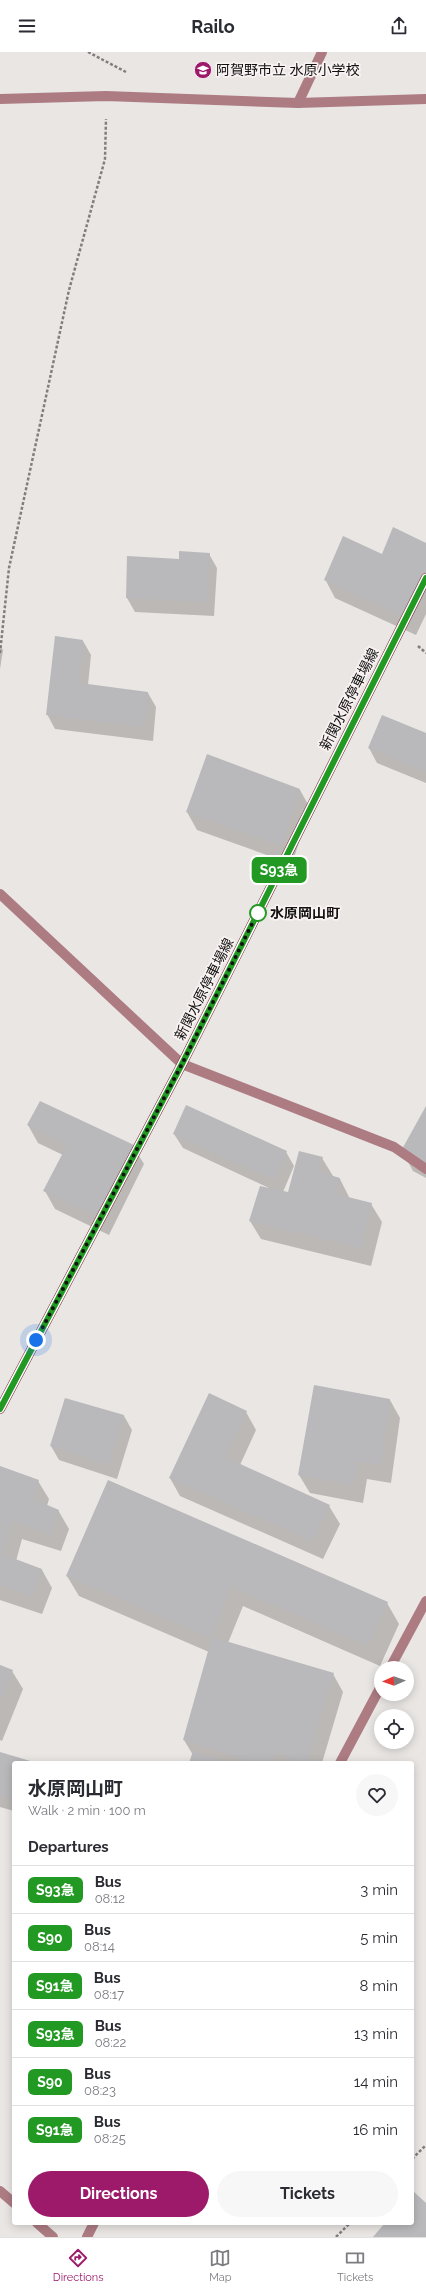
<!DOCTYPE html>
<html lang="en">
<head>
<meta charset="utf-8">
<style>
	body { margin:0; font-family:Raleway,"Noto Sans JP",sans-serif; background:#f7f7f7; color:#2b2b33; height:100vh; display:flex; flex-direction:column; font-size:15px; white-space:nowrap }
	* { box-sizing:border-box; margin:0 }
	p { font-size:13px; color:#7c7c81 }
	.icon { flex:none; width:22px; height:22px; fill:none; stroke:currentColor; stroke-width:2; stroke-linecap:round; stroke-linejoin:round }
	.map { position:relative; flex:1; overflow:hidden }
	.side { position:absolute; left:12px; top:1709px; width:402px; height:464px; display:flex; flex-direction:column; background:#fff; border-radius:4px; box-shadow:0 2px 10px #0003 }
	.side>* { flex:none }
	.badge { padding:0 8px; border-radius:6px; font-size:14px; line-height:26px }
	.needle { width:26px; rotate:268deg }
	.fabs { position:absolute; left:374px; top:1609px; display:grid; gap:8px }
	.fabs a { display:grid; place-items:center; width:40px; height:40px; border-radius:50%; background:#fff; box-shadow:0 2px 10px #0003; font-size:20px }
	.you { position:absolute; width:20px; height:20px; margin:-10px; border:3px solid #fff; border-radius:50%; background:#1a73e8; box-shadow:0 0 0 6px #1a73e833 }
	.map>.badge { position:absolute; translate:-50% -50%; box-shadow:0 0 0 2px #fff }
	h2 { padding:0 16px; font-size:15px; line-height:36px }
	.round { display:grid; place-items:center; flex:none; width:42px; height:42px; border-radius:21px; background:#f7f7f7 }
	.headline { display:flex; align-items:center; justify-content:space-between; height:68px; padding:0 16px }
	h1 { font-size:19px; font-weight:700; line-height:30px }
	.cta { display:flex; gap:8px; margin-top:auto; padding:8px 16px }
	.cta a { flex:1; height:46px; border-radius:24px; background:#9d1a6b; color:#fff; font-size:16px; font-weight:700; line-height:46px; text-align:center }
	.cta a+a { background:#f7f7f7; color:#2b2b33 }
	ul { padding:0; list-style:none }
	li { display:flex; align-items:center; gap:12px; height:48px; padding:0 16px; border-top:1px solid #e1e1e2 }
	li div { flex:1 }
	li b { display:block; font-size:15px }
	li em { font-style:normal }
	li .badge { min-width:44px; font-weight:700; text-align:center }
	header { display:flex; justify-content:space-between; align-items:center; height:52px; padding:0 16px; background:#fff; font-size:18px; font-weight:700 }
	.tabs { display:flex; justify-content:space-around; align-items:center; height:56px; border-top:1px solid #e1e1e2; background:#fff; font-size:11px; color:#7c7c81 }
	.tabs a { display:grid; justify-items:center; gap:2px }
	.tabs .active { color:#9d1a6b }
	.map>svg:first-child { display:block }
	.shadow { fill:#0003 }
	.building { fill:#b9b8bb }
	.lines { fill:none; stroke-linecap:round; stroke-linejoin:round }
	.path { stroke:#817e7d; stroke-width:2.5; stroke-dasharray:3 2; stroke-linecap:butt }
	.minor { stroke:#ad7c83; stroke-width:10 }
	.major { stroke:#731f34; stroke-width:10 }
	.line-casing { stroke:#fff; stroke-width:9 }
	.line { stroke:#292; stroke-width:6 }
	.walk { stroke:#121110; stroke-width:4; stroke-dasharray:0 7.2 }
	.stop-dot { fill:#fff; stroke:#292; stroke-width:2 }
	.labels { text-anchor:middle; stroke-width:3.5; stroke-linejoin:round; paint-order:stroke }
	.poi-label { font-size:14px; fill:#121110; stroke:#f8f3f2; text-anchor:start }
	.street-label { font-size:14px; fill:#121110; stroke:#f8f3f2 }
	.stop-label { font-size:14px; font-weight:bold; fill:#121110; stroke:#f8f3f2; text-anchor:start }
</style>
</head>
<body>
<header><svg class="icon" aria-label="menu" viewBox="0 0 24 24"><path d="M4 6h16M4 12h16M4 18h16"/></svg>Railo<svg class="icon" aria-label="share" viewBox="0 0 24 24"><path d="M12 15V3M7 8l5-5 5 5M5 13v7h14v-7"/></svg></header>
<div class="map">
<svg width="426" height="2185" viewBox="0 0 426 2185">
	<rect width="100%" height="100%" fill="#eae6e4"/>
	<!-- shadow -->
	<g class="shadow">
		<path d="M426 493V562L416 583 335 546 325 527 382 503Z"/>
		<path d="M209 502 217 516 214 564 135 560 127 546 180 508Z"/>
		<path d="M83 589 91 603 88 633 148 641 156 655 153 689 55 677 47 662Z"/>
		<path d="M0 593 3 598 0 617Z"/>
		<path d="M383 664 426 682V731L377 711 369 696Z"/>
		<path d="M300 738 310 756 292 812 197 778 187 760Z"/>
		<path d="M426 1056V1126L413 1119 402 1099Z"/>
		<path d="M28 1073 133 1094 144 1112 109 1183 55 1157 45 1139 63 1103 38 1091Z"/>
		<path d="M174 1082 286 1100 294 1114 283 1140 289 1141 322 1106 333 1124 340 1127 350 1147 371 1152 382 1170 371 1214 261 1187 250 1169 269 1136 183 1096Z"/>
		<path d="M65 1347 124 1364 132 1378 117 1427 59 1408 51 1394Z"/>
		<path d="M390 1348 400 1366 391 1431 367 1427 363 1451 310 1441 299 1423Z"/>
		<path d="M246 1360 256 1378 240 1413 329 1454 340 1472 323 1507 180 1444 170 1426Z"/>
		<path d="M0 1415 38 1429 49 1447 47 1454 58 1458 69 1477 61 1499 22 1487 16 1509 42 1518 52 1536 42 1562 0 1548Z"/>
		<path d="M108 1429 387 1551 399 1572 380 1614 243 1554 228 1591 333 1622 343 1640 322 1711H190L193 1703 184 1688 209 1600 79 1544 67 1524Z"/>
		<path d="M0 1614 12 1619 23 1637 2 1689 0 1688Z"/>
		<path d="M0 1701 35 1711H14V1759L0 1755Z"/>
		<path d="M413 2141 426 2152V2185H374L386 2171H412Z"/>
	</g>
	<!-- building -->
	<g class="building">
		<path d="M393 475 426 491V523L405 565 324 528 343 484 382 502Z"/>
		<path d="M179 499 210 501 207 550 126 546 127 504 179 507Z"/>
		<path d="M55 584 83 588 80 631 148 640 145 675 46 663Z"/>
		<path d="M382 663 426 681V720L368 696Z"/>
		<path d="M207 702 300 737 281 794 186 760Z"/>
		<path d="M40 1049 134 1093 98 1165 43 1139 67 1093 27 1073Z"/>
		<path d="M186 1053 287 1099 274 1128 173 1082Z"/>
		<path d="M426 1054V1113L401 1099Z"/>
		<path d="M299 1099 323 1105 318 1120 340 1126 336 1142 372 1151 361 1196 249 1169 260 1134 288 1140Z"/>
		<path d="M314 1333 390 1347 381 1413 357 1409 353 1433 298 1423Z"/>
		<path d="M209 1341 247 1359 225 1405 330 1453 312 1489 169 1426Z"/>
		<path d="M65 1346 124 1363 109 1413 50 1394Z"/>
		<path d="M0 1414 39 1428 33 1447 59 1458 50 1482 12 1469 2 1502 42 1517 31 1544 0 1533Z"/>
		<path d="M108 1428 388 1550 368 1594 231 1535 210 1585 66 1524Z"/>
		<path d="M212 1585 334 1621 306 1711 275 1701 272 1711H257L183 1688Z"/>
		<path d="M0 1613 13 1618 0 1650Z"/>
		<path d="M193 1699 227 1711H189Z"/>
		<path d="M0 1700 37 1711H14V1748L0 1744Z"/>
		<path d="M413 2139 426 2151V2185H373L385 2171H412Z"/>
	</g>
	<g class="lines">
		<!-- path -->
		<g class="path">
			<path d="M88 0 126 20"/>
			<path d="M418 594 426 601"/>
			<path d="M0 601 9 516 69 238 105 107 106 67"/>
			<path d="M412 2107 426 2093"/>
			<path d="M336 2185 350 2171"/>
		</g>
		<!-- minor -->
		<g class="minor">
			<path d="M0 47 106 44 298 51 426 47"/>
			<path d="M298 51 322 0"/>
			<path d="M0 842 182 1012 394 1095 426 1117"/>
			<path d="M390 1616 426 1549"/>
			<path d="M340 1711 381 1634"/>
			<path d="M0 2139 14 2151"/>
			<path d="M37 2171 53 2185"/>
			<path d="M87 2185 94 2171"/>
		</g>
		<!-- major -->
		<path class="major" d="M0 1357 182 1012 426 526"/>
	</g>
	<g class="lines">
		<defs>
			<path id="line" d="M0 1357 182 1012 426 526"/>
		</defs>
		<!-- line casing -->
		<use href="#line" class="line-casing"/>
		<!-- line -->
		<use href="#line" class="line"/>
		<!-- walk -->
		<path class="walk" d="M36 1288 182 1012 259 858 258 861"/>
	</g>
	<!-- icons -->
	<defs>
		<symbol id="school-disc" viewBox="-11 -11 22 22"><circle r="9.5" fill="#9d1a6b" stroke="#f8f3f2"/><path d="M0-5L7-2L0 1L-7-2ZM-4 1L0 2.5L4 1V4Q0 6-4 4Z" fill="#fff"/></symbol>
	</defs>
	<g fill-rule="evenodd">
		<use href="#school-disc" x="193" y="8" width="20" height="20"/>
	</g>
	<!-- markers -->
	<circle class="stop-dot" cx="258" cy="861" r="8"/>
	<g class="labels">
		<!-- poi labels -->
		<g class="poi-label">
			<text x="216" y="23">阿賀野市立 水原小学校</text>
		</g>
		<!-- street labels -->
		<g class="street-label">
			<text transform="translate(349 647) rotate(-63)" y="5">新関水原停車場線</text>
			<text transform="translate(204 937) rotate(-63)" y="5">新関水原停車場線</text>
		</g>
		<!-- stop labels -->
		<g class="stop-label">
			<text x="270" y="866">水原岡山町</text>
		</g>
	</g>
</svg>
<div class="fabs">
<a><svg class="needle" viewBox="-14 -14 28 28"><path d="M0-13l5 13h-10z" fill="#e53935"/><path d="M0 13l5-13h-10z" fill="#7c7c81"/></svg></a>
<a><svg class="icon" aria-label="locate" viewBox="0 0 24 24"><circle cx="12" cy="12" r="6"/><path d="M12 2v4M12 18v4M2 12h4M18 12h4"/></svg></a>
</div>
<div class="you" style="left:36px;top:1288px"></div>
<b class="badge" style="left:279px;top:818px;background:#292;color:#fff">S93急</b>
<section class="side">
<div class="headline"><div><h1>水原岡山町</h1><p>Walk · 2 min · 100 m</p></div><a class="round"><svg class="icon" aria-label="heart" viewBox="0 0 24 24"><path d="M12 20l-8-8c-3-5 5-10 8-4 3-6 11-1 8 4z"/></svg></a></div>
<h2>Departures</h2>
<ul>
<li><span class="badge" style="background:#292;color:#fff">S93急</span><div><b>Bus</b><p>08:12</p></div><em>3 min</em></li>
<li><span class="badge" style="background:#292;color:#fff">S90</span><div><b>Bus</b><p>08:14</p></div><em>5 min</em></li>
<li><span class="badge" style="background:#292;color:#fff">S91急</span><div><b>Bus</b><p>08:17</p></div><em>8 min</em></li>
<li><span class="badge" style="background:#292;color:#fff">S93急</span><div><b>Bus</b><p>08:22</p></div><em>13 min</em></li>
<li><span class="badge" style="background:#292;color:#fff">S90</span><div><b>Bus</b><p>08:23</p></div><em>14 min</em></li>
<li><span class="badge" style="background:#292;color:#fff">S91急</span><div><b>Bus</b><p>08:25</p></div><em>16 min</em></li>
</ul>
<div class="cta"><a>Directions</a><a>Tickets</a></div>
</section>
</div>
<nav class="tabs">
<a class="active"><svg class="icon" aria-label="directions" viewBox="0 0 24 24"><path d="M12 3l9 9-9 9-9-9zM9 14v-3h6M13 9l2 2-2 2"/></svg>Directions</a>
<a><svg class="icon" aria-label="map" viewBox="0 0 24 24"><path d="M3 6l6-2 6 2 6-2v14l-6 2-6-2-6 2zM9 4v14M15 6v14"/></svg>Map</a>
<a><svg class="icon" aria-label="tickets" viewBox="0 0 24 24"><path d="M3 7h18v10H3zM15 7v10"/></svg>Tickets</a>
</nav>
</body>
</html>
